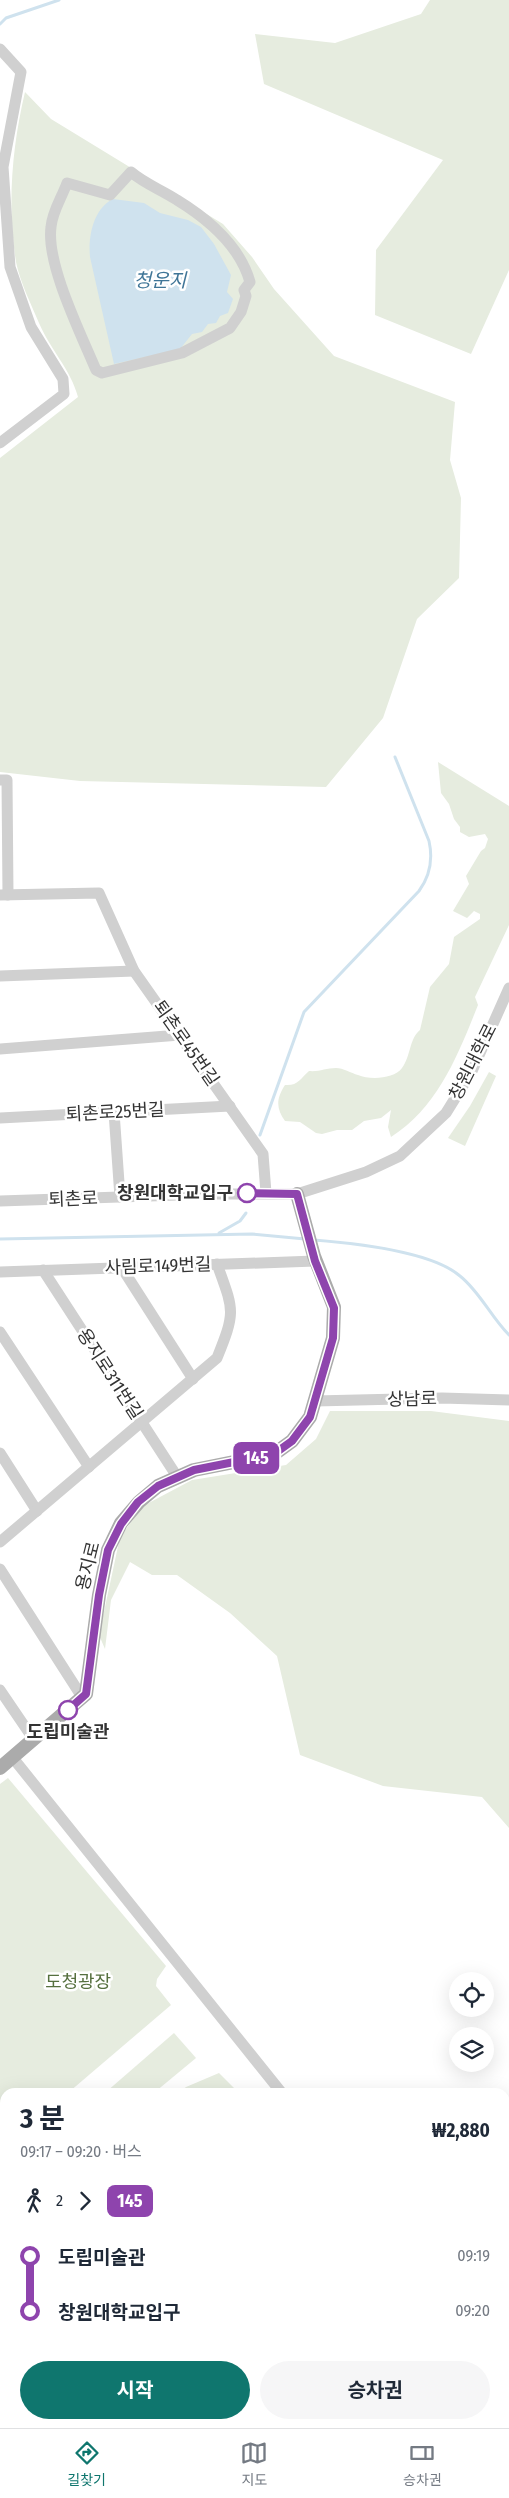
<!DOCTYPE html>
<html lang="ko">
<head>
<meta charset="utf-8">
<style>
	body { margin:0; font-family:"Fira Sans Condensed","Noto Sans KR",sans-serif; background:#f6f6f7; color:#1f2937; height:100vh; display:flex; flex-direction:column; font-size:19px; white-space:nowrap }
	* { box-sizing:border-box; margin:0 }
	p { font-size:16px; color:#747a83 }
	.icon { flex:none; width:28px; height:28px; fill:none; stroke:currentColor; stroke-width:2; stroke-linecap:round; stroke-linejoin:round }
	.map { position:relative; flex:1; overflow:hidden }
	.sheet { position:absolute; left:0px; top:2088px; width:510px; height:341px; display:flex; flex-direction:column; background:#fff; border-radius:15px 15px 0 0; box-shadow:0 5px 20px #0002 }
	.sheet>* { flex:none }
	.badge { padding:0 10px; border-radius:8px; font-size:18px; line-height:32px }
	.buttons { position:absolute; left:449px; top:1972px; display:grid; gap:10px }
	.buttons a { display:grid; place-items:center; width:45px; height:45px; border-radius:50%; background:#fff; box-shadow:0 5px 20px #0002; font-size:25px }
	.map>.badge { position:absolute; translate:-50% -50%; box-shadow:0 0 0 2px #fff }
	.legs { display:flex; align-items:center; gap:8px; height:55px; padding:0 20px; font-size:16px }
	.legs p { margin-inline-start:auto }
	.headline { display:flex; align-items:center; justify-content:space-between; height:85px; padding:0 20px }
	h1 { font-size:28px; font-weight:700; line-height:38px }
	.cta { display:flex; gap:10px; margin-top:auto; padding:10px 20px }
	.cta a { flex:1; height:58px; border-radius:30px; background:#0f766e; color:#fff; font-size:20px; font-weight:700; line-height:58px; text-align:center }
	.cta a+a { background:#f6f6f7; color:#1f2937 }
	ul { padding:0 20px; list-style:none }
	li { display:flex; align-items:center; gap:18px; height:55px; font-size:19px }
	li i { display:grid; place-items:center; width:8px; height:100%; margin:0 6px; background:currentColor }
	li i::after { content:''; width:12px; height:12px; margin:-6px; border:4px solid; border-radius:50%; background:#fff }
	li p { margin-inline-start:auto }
	li:first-child i { background:linear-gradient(#0000 50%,currentColor 0) }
	li:last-child i { background:linear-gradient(currentColor 50%,#0000 0) }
	.menu { display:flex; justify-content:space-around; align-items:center; height:70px; border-top:1px solid #e0e1e3; background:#fff; font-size:14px; color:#747a83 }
	.menu a { display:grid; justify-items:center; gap:2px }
	.menu .active { color:#0f766e }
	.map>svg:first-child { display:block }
	.green { fill:#e6ecdf }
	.water { fill:#cfe2ee }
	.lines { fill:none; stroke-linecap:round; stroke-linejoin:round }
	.stream { stroke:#cfe2ee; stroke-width:3 }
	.minor { stroke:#d0d0d0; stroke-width:11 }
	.major { stroke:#ababab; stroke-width:14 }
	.line-1-casing { stroke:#fff; stroke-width:11 }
	.line-1 { stroke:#8e44ad; stroke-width:8 }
	.stop-1-dot { fill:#fff; stroke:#8e44ad; stroke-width:2.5 }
	.labels { text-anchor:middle; stroke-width:5; stroke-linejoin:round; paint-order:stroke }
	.street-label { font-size:18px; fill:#333; stroke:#fff }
	.stop-label { font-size:18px; font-weight:bold; fill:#333; stroke:#fff; text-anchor:end }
	.park-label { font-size:18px; fill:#56703f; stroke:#fff }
	.water-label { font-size:19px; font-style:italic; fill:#3f7597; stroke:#fff }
</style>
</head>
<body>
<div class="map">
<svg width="509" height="2428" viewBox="0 0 509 2428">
	<rect width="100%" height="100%" fill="#fff"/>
	<!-- green -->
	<g class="green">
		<path d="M430 0H509V270L471 354 375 315 376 250 443 160 264 84 255 34 335 43 421 14Z"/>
		<path d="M25 92 51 119 223 224 252 257 274 289 334 356 455 402 450 460 461 498 459 578 417 619 383 718 326 787 80 781 0 772V458L78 397C71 370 50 349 39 323 31 304 20 282 16 262 7 205 12 147 25 92Z"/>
		<path d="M438 762 509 806V925L475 997 478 1005C458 1055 438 1107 391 1137L388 1127 391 1110 381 1118 364 1121 352 1130H337L322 1134 316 1133 300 1122 285 1121C276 1108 276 1099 285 1085 298 1086 300 1079 309 1071 319 1072 326 1068 336 1068 343 1068 351 1073 358 1075 370 1080 394 1079 402 1068 411 1056 409 1039 420 1030L430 987 449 964 454 937 480 919V914L474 911 467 918 453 911 469 884 466 876 481 851 485 848 488 839 485 834 469 837 460 832V827L454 819 449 804 441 793Z"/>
		<path d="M489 1072 496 1076 465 1146 448 1138 470 1106Z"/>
		<path d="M330 1411H431L509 1421V1828L482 1797 383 1786 300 1755 277 1656 230 1613 177 1575H152L130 1562 111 1600 105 1649 99 1635 120 1537 143 1506 192 1480 286 1465 316 1439Z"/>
		<path d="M8 1778 166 1966 157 1979 156 1986 171 2005 69 2092H5V2117L0 2116V1784Z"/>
		<path d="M174 2033 196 2058 155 2092H106Z"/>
		<path d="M219 2073 238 2092H180L186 2087Z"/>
	</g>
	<!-- water -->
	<path class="water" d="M113 199 144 203 160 213 188 220 201 227 214 244 231 275 227 292 233 299 228 313 220 316 216 323 208 324 202 332 192 334 180 349 114 364 90 257C88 237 93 209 113 199Z"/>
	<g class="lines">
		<!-- stream -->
		<g class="stream">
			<path d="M0 24 6 18 59 0"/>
			<path d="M260 1135 304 1012 419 891C430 876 433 859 429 841L395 757"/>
			<path d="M219 1233 240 1221 246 1213"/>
			<path d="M0 1239 252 1234 305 1239"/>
			<path d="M314 1240C352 1243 431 1251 460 1276 480 1292 491 1317 509 1335"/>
		</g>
		<!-- minor -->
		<g class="minor">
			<path d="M0 49 21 72 3 167 10 267 31 327 63 379 64 394 0 443"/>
			<path d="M131 172C145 184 162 190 177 200 208 219 240 246 250 282L244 290 246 296 241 312 230 328 182 353 102 373 96 370C81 334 46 264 51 227 52 212 62 197 67 183L110 195Z"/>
			<path d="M0 780H7L8 895"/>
			<path d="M0 895 99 893 134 971 263 1154 266 1193"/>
			<path d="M0 976 134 971"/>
			<path d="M0 1049 180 1035"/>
			<path d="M114 1112 120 1197"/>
			<path d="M0 1118 230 1106"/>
			<path d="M0 1201 209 1194H297L366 1172 400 1156 446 1113 472 1071 509 988"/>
			<path d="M122 1268 193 1379"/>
			<path d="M43 1270 178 1478"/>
			<path d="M0 1272 315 1261"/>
			<path d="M0 1332 89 1467"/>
			<path d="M315 1401 442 1398 509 1400"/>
			<path d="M0 1453 37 1511"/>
			<path d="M0 1542 217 1358C236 1311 234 1311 217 1264"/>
			<path d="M0 1569 82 1697"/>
			<path d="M0 1690 34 1740"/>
			<path d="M13 1758 281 2092"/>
			<path d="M505 2228 509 2225"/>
			<path d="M212 2424 223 2428"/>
			<path d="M16 2428 21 2424"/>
			<path d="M254 2428 260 2424"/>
		</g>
		<!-- major -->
		<g class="major">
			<path d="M0 1768 86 1694 99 1595 108 1550 121 1523 139 1502 158 1486 194 1470 274 1454 292 1441 310 1417 333 1338 334 1307 314 1256 297 1194"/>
			<path d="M0 2154 5 2160"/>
			<path d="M0 2183 5 2188"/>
			<path d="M0 2224 5 2220"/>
			<path d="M170 2424 172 2428"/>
			<path d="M190 2424 191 2428"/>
		</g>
	</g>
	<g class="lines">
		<defs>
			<path id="line-1" d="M68 1710 86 1694 99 1595 108 1550 121 1524 138 1502 158 1486 194 1470 274 1454 292 1441 310 1417 333 1338 334 1308 315 1261 297 1194 247 1193"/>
		</defs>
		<!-- line-1 casing -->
		<use href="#line-1" class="line-1-casing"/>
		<!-- line-1 -->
		<use href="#line-1" class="line-1"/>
	</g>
	<!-- markers -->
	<g class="stop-1-dot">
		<circle cx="247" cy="1193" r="9"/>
		<circle cx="68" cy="1710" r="9"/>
	</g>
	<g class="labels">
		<!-- street labels -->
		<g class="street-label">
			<text transform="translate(186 1043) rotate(55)" y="6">퇴촌로45번길</text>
			<text transform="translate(473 1062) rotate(-63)" y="6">창원대학로</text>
			<text transform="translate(115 1112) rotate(-3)" y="6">퇴촌로25번길</text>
			<text transform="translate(73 1199) rotate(-2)" y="6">퇴촌로</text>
			<text transform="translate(158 1266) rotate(-2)" y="6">사림로149번길</text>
			<text transform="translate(110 1374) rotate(57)" y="6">용지로311번길</text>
			<text transform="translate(412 1399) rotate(-1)" y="6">상남로</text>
			<text transform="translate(88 1566) rotate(-76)" y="6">용지로</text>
		</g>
		<!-- stop labels -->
		<g class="stop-label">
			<text x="233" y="1199">창원대학교입구</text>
			<text x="68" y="1738" text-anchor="middle">도립미술관</text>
		</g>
		<!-- park labels -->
		<g class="park-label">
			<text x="78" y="1988">도청광장</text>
		</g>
		<!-- water labels -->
		<g class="water-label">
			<text x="160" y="287">청운지</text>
		</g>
	</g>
</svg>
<div class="buttons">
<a><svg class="icon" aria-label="locate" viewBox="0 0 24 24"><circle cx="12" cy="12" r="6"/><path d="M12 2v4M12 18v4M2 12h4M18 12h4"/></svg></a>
<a><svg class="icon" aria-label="layers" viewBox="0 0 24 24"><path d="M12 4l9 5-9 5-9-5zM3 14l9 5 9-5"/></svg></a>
</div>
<b class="badge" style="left:256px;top:1458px;background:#8e44ad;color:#fff">145</b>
<section class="sheet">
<div class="headline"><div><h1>3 분</h1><p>09:17 – 09:20 · 버스</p></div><b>₩2,880</b></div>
<div class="legs"><svg class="icon" aria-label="walk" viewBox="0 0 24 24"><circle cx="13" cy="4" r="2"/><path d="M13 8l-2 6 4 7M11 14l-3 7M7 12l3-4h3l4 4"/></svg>2<svg class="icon" aria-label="forward" viewBox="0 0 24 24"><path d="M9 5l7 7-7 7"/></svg><b class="badge" style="background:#8e44ad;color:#fff">145</b></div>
<ul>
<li><i style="color:#8e44ad"></i><b>도립미술관</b><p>09:19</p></li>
<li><i style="color:#8e44ad"></i><b>창원대학교입구</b><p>09:20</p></li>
</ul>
<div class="cta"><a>시작</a><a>승차권</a></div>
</section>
</div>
<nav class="menu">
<a class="active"><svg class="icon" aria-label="directions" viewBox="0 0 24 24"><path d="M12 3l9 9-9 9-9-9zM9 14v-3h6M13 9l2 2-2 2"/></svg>길찾기</a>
<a><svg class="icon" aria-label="map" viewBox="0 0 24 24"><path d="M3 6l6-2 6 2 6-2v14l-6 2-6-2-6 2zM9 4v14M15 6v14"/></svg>지도</a>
<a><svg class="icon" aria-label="tickets" viewBox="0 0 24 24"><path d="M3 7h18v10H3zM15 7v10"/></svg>승차권</a>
</nav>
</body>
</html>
